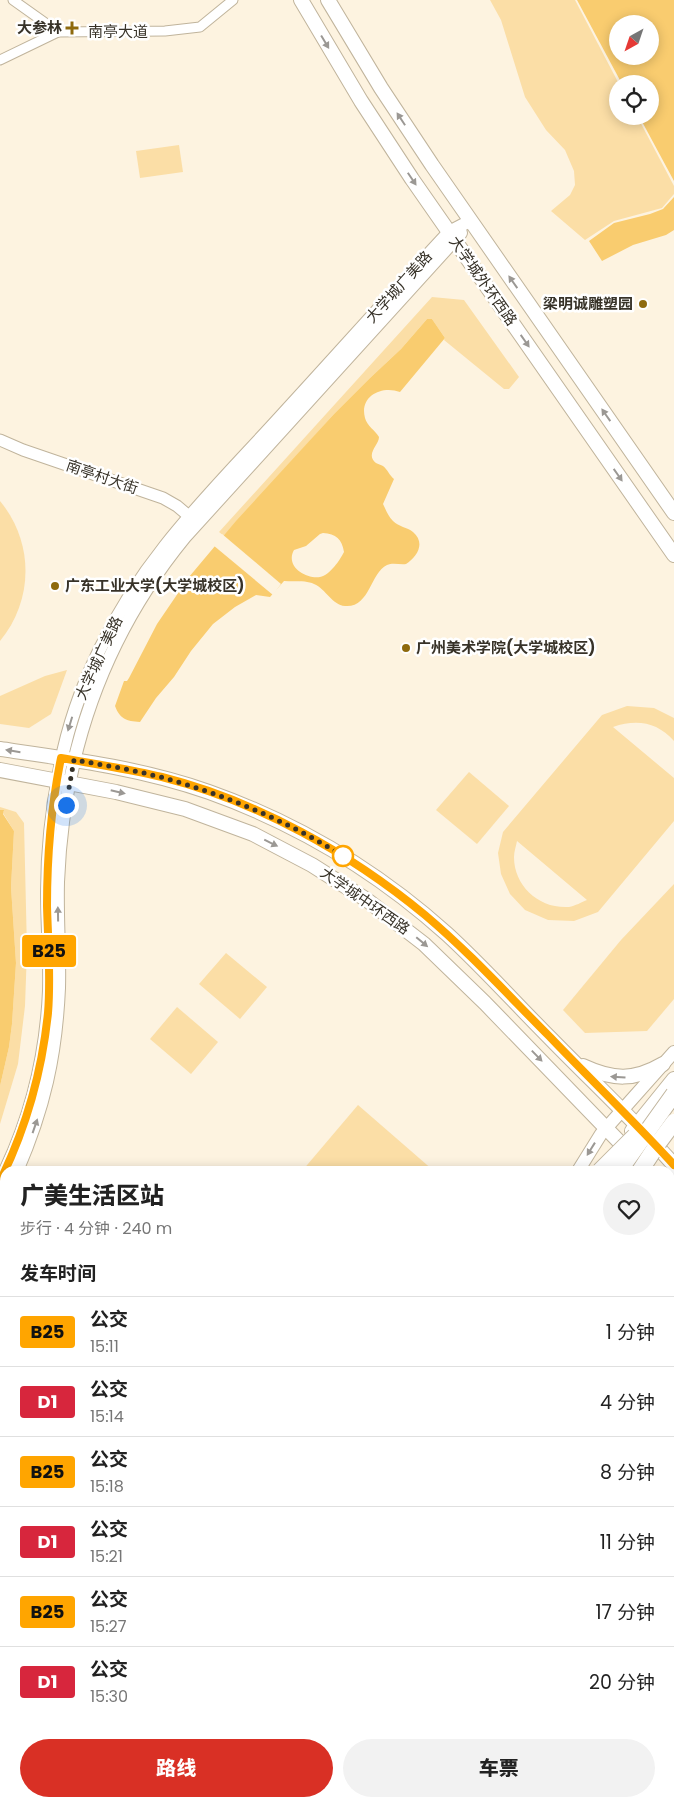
<!DOCTYPE html>
<html lang="zh">
<head>
<meta charset="utf-8">
<style>
	body { margin:0; font-family:Poppins,"Noto Sans SC",sans-serif; background:#f2f2f2; color:#222; height:100vh; display:flex; flex-direction:column; font-size:19px; white-space:nowrap }
	* { box-sizing:border-box; margin:0 }
	p { font-size:16px; color:#767676 }
	.icon { flex:none; width:28px; height:28px; fill:none; stroke:currentColor; stroke-width:2; stroke-linecap:round; stroke-linejoin:round }
	.map { position:relative; flex:1; overflow:hidden }
	.panel { position:absolute; left:0px; top:1166px; width:675px; height:641px; display:flex; flex-direction:column; background:#fff; border-radius:15px 15px 0 0; box-shadow:0 2px 12px #0003 }
	.panel>* { flex:none }
	.badge { padding:0 10px; border-radius:4px; font-size:18px; line-height:32px }
	.needle { width:32px; rotate:220deg }
	.buttons { position:absolute; left:609px; top:15px; display:grid; gap:10px }
	.buttons a { display:grid; place-items:center; width:50px; height:50px; border-radius:50%; background:#fff; box-shadow:0 2px 12px #0003; font-size:25px }
	.you { position:absolute; width:25px; height:25px; margin:-12px; border:4px solid #fff; border-radius:50%; background:#1a73e8; box-shadow:0 0 0 8px #1a73e833 }
	.map>.badge { position:absolute; translate:-50% -50%; box-shadow:0 0 0 2px #fff }
	h2 { padding:0 20px; font-size:19px; line-height:45px }
	.round { display:grid; place-items:center; flex:none; width:52px; height:52px; border-radius:26px; background:#f2f2f2 }
	.headline { display:flex; align-items:center; justify-content:space-between; height:85px; padding:0 20px }
	h1 { font-size:24px; font-weight:800; line-height:38px }
	.action { display:flex; gap:10px; margin-top:auto; padding:10px 20px }
	.action a { flex:1; height:58px; border-radius:30px; background:#d93025; color:#fff; font-size:20px; font-weight:800; line-height:58px; text-align:center }
	.action a+a { background:#f2f2f2; color:#222 }
	ul { padding:0; list-style:none }
	li { display:flex; align-items:center; gap:15px; height:70px; padding:0 20px; border-top:1px solid #e0e0e0 }
	li div { flex:1 }
	li b { display:block; font-size:19px }
	li em { font-style:normal }
	li .badge { min-width:55px; font-weight:700; text-align:center }
	.map>svg:first-child { display:block }
	.green { fill:#fbdea6; fill-rule:evenodd }
	.water { fill:#f9cc6f; fill-rule:evenodd }
	.pier { fill:#fdf3e0 }
	.lines { fill:none; stroke-linecap:round; stroke-linejoin:round }
	.minor-casing { stroke:#c0b49c; stroke-width:11 }
	.tertiary-casing { stroke:#c0b49c; stroke-width:13 }
	.secondary-casing { stroke:#c0b49c; stroke-width:14 }
	.primary-casing { stroke:#c0b49c; stroke-width:16 }
	.motorway-casing { stroke:#c0b49c; stroke-width:18 }
	.minor { stroke:#fff; stroke-width:9 }
	.tertiary { stroke:#fff; stroke-width:11 }
	.secondary { stroke:#fff; stroke-width:12 }
	.primary { stroke:#fff; stroke-width:14 }
	.motorway { stroke:#fff; stroke-width:16 }
	.motorway-bridge-casing { stroke:#c0b49c; stroke-width:18; stroke-linecap:butt }
	.motorway-bridge { stroke:#fff; stroke-width:16 }
	.oneway { fill:#9b9894 }
	.line-casing { stroke:#fff; stroke-width:11 }
	.line { stroke:#ffa500; stroke-width:8 }
	.walk { stroke:#373228; stroke-width:5; stroke-dasharray:0 9 }
	.poi-dot { fill:#8e6a0e; stroke:#fff; stroke-width:2 }
	.stop-dot { fill:#fff; stroke:#ffa500; stroke-width:2.5 }
	.labels { text-anchor:middle; stroke-width:5; stroke-linejoin:round; paint-order:stroke }
	.poi-label { font-size:15px; font-weight:bold; fill:#373228; stroke:#fff; text-anchor:end }
	.street-label { font-size:15px; fill:#373228; stroke:#fff }
</style>
</head>
<body>
<div class="map">
<svg width="674" height="1807" viewBox="0 0 674 1807">
	<rect width="100%" height="100%" fill="#fdf3e0"/>
	<!-- green -->
	<g class="green">
		<path d="M490 0H575L619 84H618V116H637L674 186V194L662 208 614 221 585 240 551 211 570 195 575 185 574 171 565 150 546 130 525 97 501 20Z"/>
		<path d="M179 145 183 172 140 178 136 151Z"/>
		<path d="M432 297 464 300 519 377 509 389H504L444 340 445 338 432 319H427L401 349 370 378 334 414 224 536 219 532Z"/>
		<path d="M0 501C34 542 34 600 0 641Z"/>
		<path d="M67 670 51 714 29 728 0 724V696L45 676Z"/>
		<path d="M627 706 654 708 674 718V741C657 722 637 719 613 727L674 778V821L598 912 574 921 548 920 525 910 510 894 501 874 498 853 503 832 602 715ZM517 841 587 900C582 902 575 906 569 907 539 909 514 886 514 857 514 852 516 846 517 841Z"/>
		<path d="M469 772 509 806 477 844 436 810Z"/>
		<path d="M0 807 16 812 24 823 27 950 25 1006 18 1064 0 1124V1086L9 1047 12 1024 16 963 11 887 14 831 3 813 4 811 0 810Z"/>
		<path d="M674 884V999L647 1031 585 1033 563 1010 621 940Z"/>
		<path d="M226 953 267 987 240 1019 199 984Z"/>
		<path d="M177 1007 218 1042 191 1074 150 1039Z"/>
		<path d="M358 1105 434 1171H302Z"/>
		<path d="M670 1257 674 1261V1352L670 1356Z"/>
		<path d="M674 1395V1485L670 1482V1400Z"/>
	</g>
	<!-- water -->
	<g class="water">
		<path d="M577 0H674V181L639 116H650V84H622ZM618 24H650V56H618Z"/>
		<path d="M674 197V230L666 235 633 245 602 261 589 241 614 223 650 214 663 209Z"/>
		<path d="M427 319H432L445 338 400 392C382 385 359 396 365 418 367 426 375 430 379 437 379 445 365 454 376 463 378 464 381 465 383 466 388 470 389 475 394 479L383 504C386 510 388 516 393 521 399 527 407 527 413 532 426 543 417 557 406 564 400 565 393 562 387 565 370 573 370 608 345 606 332 605 326 589 314 584 306 580 293 582 284 581L270 597 256 595 235 607 213 624 191 651 174 677 156 698 140 722C126 721 120 719 115 706L124 681H127L129 678 157 624 189 577 236 521 334 414 370 378 401 349ZM323 533C336 534 342 539 344 552 340 560 330 575 320 577 305 579 285 566 294 550L306 546 320 534Z"/>
		<path d="M0 810H4L3 814 14 831 11 887 16 963 12 1024 9 1047 0 1086Z"/>
	</g>
	<!-- pier -->
	<path class="pier" d="M222 534 281 584 273 595 213 545Z"/>
	<g class="lines">
		<defs>
			<g id="minor">
				<path d="M13 0 58 32"/>
				<path d="M0 60 58 32 165 31 200 27 233 0"/>
			</g>
			<g id="tertiary">
				<path d="M0 440 23 450 163 498 177 506 196 522"/>
				<path d="M504 1802V1807"/>
				<path d="M385 1807 386 1802"/>
			</g>
			<g id="secondary">
				<path d="M17 1171C44 1109 56 1056 59 988 60 953 57 917 58 882 63 753 103 637 185 537L461 233"/>
				<path d="M578 1171 601 1134 674 1052"/>
				<path d="M670 1177 674 1172"/>
				<path d="M0 1181C30 1122 46 1057 49 991 50 958 47 925 47 892 47 851 52 807 60 767 75 687 115 609 165 546 201 500 243 458 282 415 338 354 393 292 449 232L470 221"/>
				<path d="M0 1204 5 1195"/>
				<path d="M189 1802 190 1807"/>
				<path d="M201 1802 202 1807"/>
				<path d="M475 1802V1807"/>
				<path d="M417 1807V1802"/>
			</g>
			<g id="primary">
				<path d="M301 0 361 101 412 179 674 555"/>
				<path d="M328 0 381 88 432 165 674 513"/>
				<path d="M0 749C70 759 141 768 209 792 296 823 378 872 447 934 483 967 516 1004 551 1039 592 1081 635 1121 674 1165"/>
				<path d="M0 770 116 792 185 809 253 834 312 865 367 900 424 944 485 1003 632 1155"/>
				<path d="M583 1066C613 1080 634 1081 663 1064"/>
				<path d="M632 1131 674 1079"/>
				<path d="M670 1194 674 1198"/>
				<path d="M670 1223H674"/>
			</g>
			<g id="motorway">
				<path d="M438 1802 439 1807"/>
				<path d="M491 1802 492 1807"/>
				<path d="M395 1807 396 1802"/>
				<path d="M456 1807V1802"/>
			</g>
		</defs>
		<!-- minor casing -->
		<use href="#minor" class="minor-casing"/>
		<!-- tertiary casing -->
		<use href="#tertiary" class="tertiary-casing"/>
		<!-- secondary casing -->
		<use href="#secondary" class="secondary-casing"/>
		<!-- primary casing -->
		<use href="#primary" class="primary-casing"/>
		<!-- motorway casing -->
		<use href="#motorway" class="motorway-casing"/>
		<!-- minor -->
		<use href="#minor" class="minor"/>
		<!-- tertiary -->
		<use href="#tertiary" class="tertiary"/>
		<!-- secondary -->
		<use href="#secondary" class="secondary"/>
		<!-- primary -->
		<use href="#primary" class="primary"/>
		<!-- motorway -->
		<use href="#motorway" class="motorway"/>
		<defs>
			<g id="motorway-bridge">
				<path d="M600 1171 635 1136"/>
				<path d="M619 1171 674 1094"/>
				<path d="M640 1171 659 1142 674 1122"/>
			</g>
		</defs>
		<!-- motorway-bridge casing -->
		<use href="#motorway-bridge" class="motorway-bridge-casing"/>
		<!-- motorway-bridge -->
		<use href="#motorway-bridge" class="motorway-bridge"/>
	</g>
	<!-- one-way arrows -->
	<defs><path id="oneway-solid" d="M-6-.8H1V-3.2L6.5 0L1 3.2V.8H-6Z" transform="scale(1.25)"/></defs>
	<g class="oneway">
		<use href="#oneway-solid" transform="translate(325 42) rotate(59)"/>
		<use href="#oneway-solid" transform="translate(401 119) rotate(-123)"/>
		<use href="#oneway-solid" transform="translate(412 179) rotate(56)"/>
		<use href="#oneway-solid" transform="translate(513 282) rotate(-125)"/>
		<use href="#oneway-solid" transform="translate(525 341) rotate(55)"/>
		<use href="#oneway-solid" transform="translate(606 415) rotate(-125)"/>
		<use href="#oneway-solid" transform="translate(618 475) rotate(55)"/>
		<use href="#oneway-solid" transform="translate(70 724) rotate(107)"/>
		<use href="#oneway-solid" transform="translate(13 751) rotate(-171)"/>
		<use href="#oneway-solid" transform="translate(118 792) rotate(13)"/>
		<use href="#oneway-solid" transform="translate(271 843) rotate(26)"/>
		<use href="#oneway-solid" transform="translate(58 914) rotate(-91)"/>
		<use href="#oneway-solid" transform="translate(422 942) rotate(40)"/>
		<use href="#oneway-solid" transform="translate(537 1056) rotate(46)"/>
		<use href="#oneway-solid" transform="translate(618 1077) rotate(-176)"/>
		<use href="#oneway-solid" transform="translate(35 1126) rotate(-71)"/>
		<use href="#oneway-solid" transform="translate(591 1149) rotate(122)"/>
	</g>
	<g class="lines">
		<defs>
			<path id="line" d="M5 1179 2 1177C27 1125 42 1071 48 1013 51 977 48 942 47 906 47 857 51 807 61 758 95 764 129 769 162 777 257 801 350 853 425 915 470 953 509 996 550 1037 591 1080 634 1121 674 1165"/>
		</defs>
		<!-- line casing -->
		<use href="#line" class="line-casing"/>
		<!-- line -->
		<use href="#line" class="line"/>
		<!-- walk -->
		<path class="walk" d="M66 805 74 760C104 765 134 770 164 778 226 795 289 822 343 856"/>
	</g>
	<!-- markers -->
	<g class="poi-dot">
		<path d="M69.5 20.5h5v5h5v5h-5v5h-5v-5h-5v-5h5z"/>
		<circle cx="643" cy="304" r="5"/>
		<circle cx="55" cy="586" r="5"/>
		<circle cx="406" cy="648" r="5"/>
	</g>
	<circle class="stop-dot" cx="343" cy="856" r="10"/>
	<g class="labels">
		<!-- poi labels -->
		<g class="poi-label">
			<text x="62" y="33">大参林</text>
			<text x="633" y="309">梁明诚雕塑园</text>
			<text x="65" y="591" text-anchor="start">广东工业大学(大学城校区)</text>
			<text x="416" y="653" text-anchor="start">广州美术学院(大学城校区)</text>
		</g>
		<!-- street labels -->
		<g class="street-label">
			<text x="118" y="37">南亭大道</text>
			<text transform="translate(483 281) rotate(55)" y="5">大学城外环西路</text>
			<text transform="translate(399 287) rotate(-48)" y="5">大学城广美路</text>
			<text transform="translate(102 477) rotate(19)" y="5">南亭村大街</text>
			<text transform="translate(99 658) rotate(-65)" y="5">大学城广美路</text>
			<text transform="translate(365 901) rotate(35)" y="5">大学城中环西路</text>
		</g>
	</g>
</svg>
<div class="buttons">
<a><svg class="needle" viewBox="-14 -14 28 28"><path d="M0-13l5 13h-10z" fill="#e53935"/><path d="M0 13l5-13h-10z" fill="#767676"/></svg></a>
<a><svg class="icon" aria-label="locate" viewBox="0 0 24 24"><circle cx="12" cy="12" r="6"/><path d="M12 2v4M12 18v4M2 12h4M18 12h4"/></svg></a>
</div>
<div class="you" style="left:66px;top:805px"></div>
<b class="badge" style="left:49px;top:951px;background:#ffa500;color:#111">B25</b>
<section class="panel">
<div class="headline"><div><h1>广美生活区站</h1><p>步行 · 4 分钟 · 240 m</p></div><a class="round"><svg class="icon" aria-label="heart" viewBox="0 0 24 24"><path d="M12 20l-8-8c-3-5 5-10 8-4 3-6 11-1 8 4z"/></svg></a></div>
<h2>发车时间</h2>
<ul>
<li><span class="badge" style="background:#ffa500;color:#111">B25</span><div><b>公交</b><p>15:11</p></div><em>1 分钟</em></li>
<li><span class="badge" style="background:#d7263d;color:#fff">D1</span><div><b>公交</b><p>15:14</p></div><em>4 分钟</em></li>
<li><span class="badge" style="background:#ffa500;color:#111">B25</span><div><b>公交</b><p>15:18</p></div><em>8 分钟</em></li>
<li><span class="badge" style="background:#d7263d;color:#fff">D1</span><div><b>公交</b><p>15:21</p></div><em>11 分钟</em></li>
<li><span class="badge" style="background:#ffa500;color:#111">B25</span><div><b>公交</b><p>15:27</p></div><em>17 分钟</em></li>
<li><span class="badge" style="background:#d7263d;color:#fff">D1</span><div><b>公交</b><p>15:30</p></div><em>20 分钟</em></li>
</ul>
<div class="action"><a>路线</a><a>车票</a></div>
</section>
</div>
</body>
</html>
